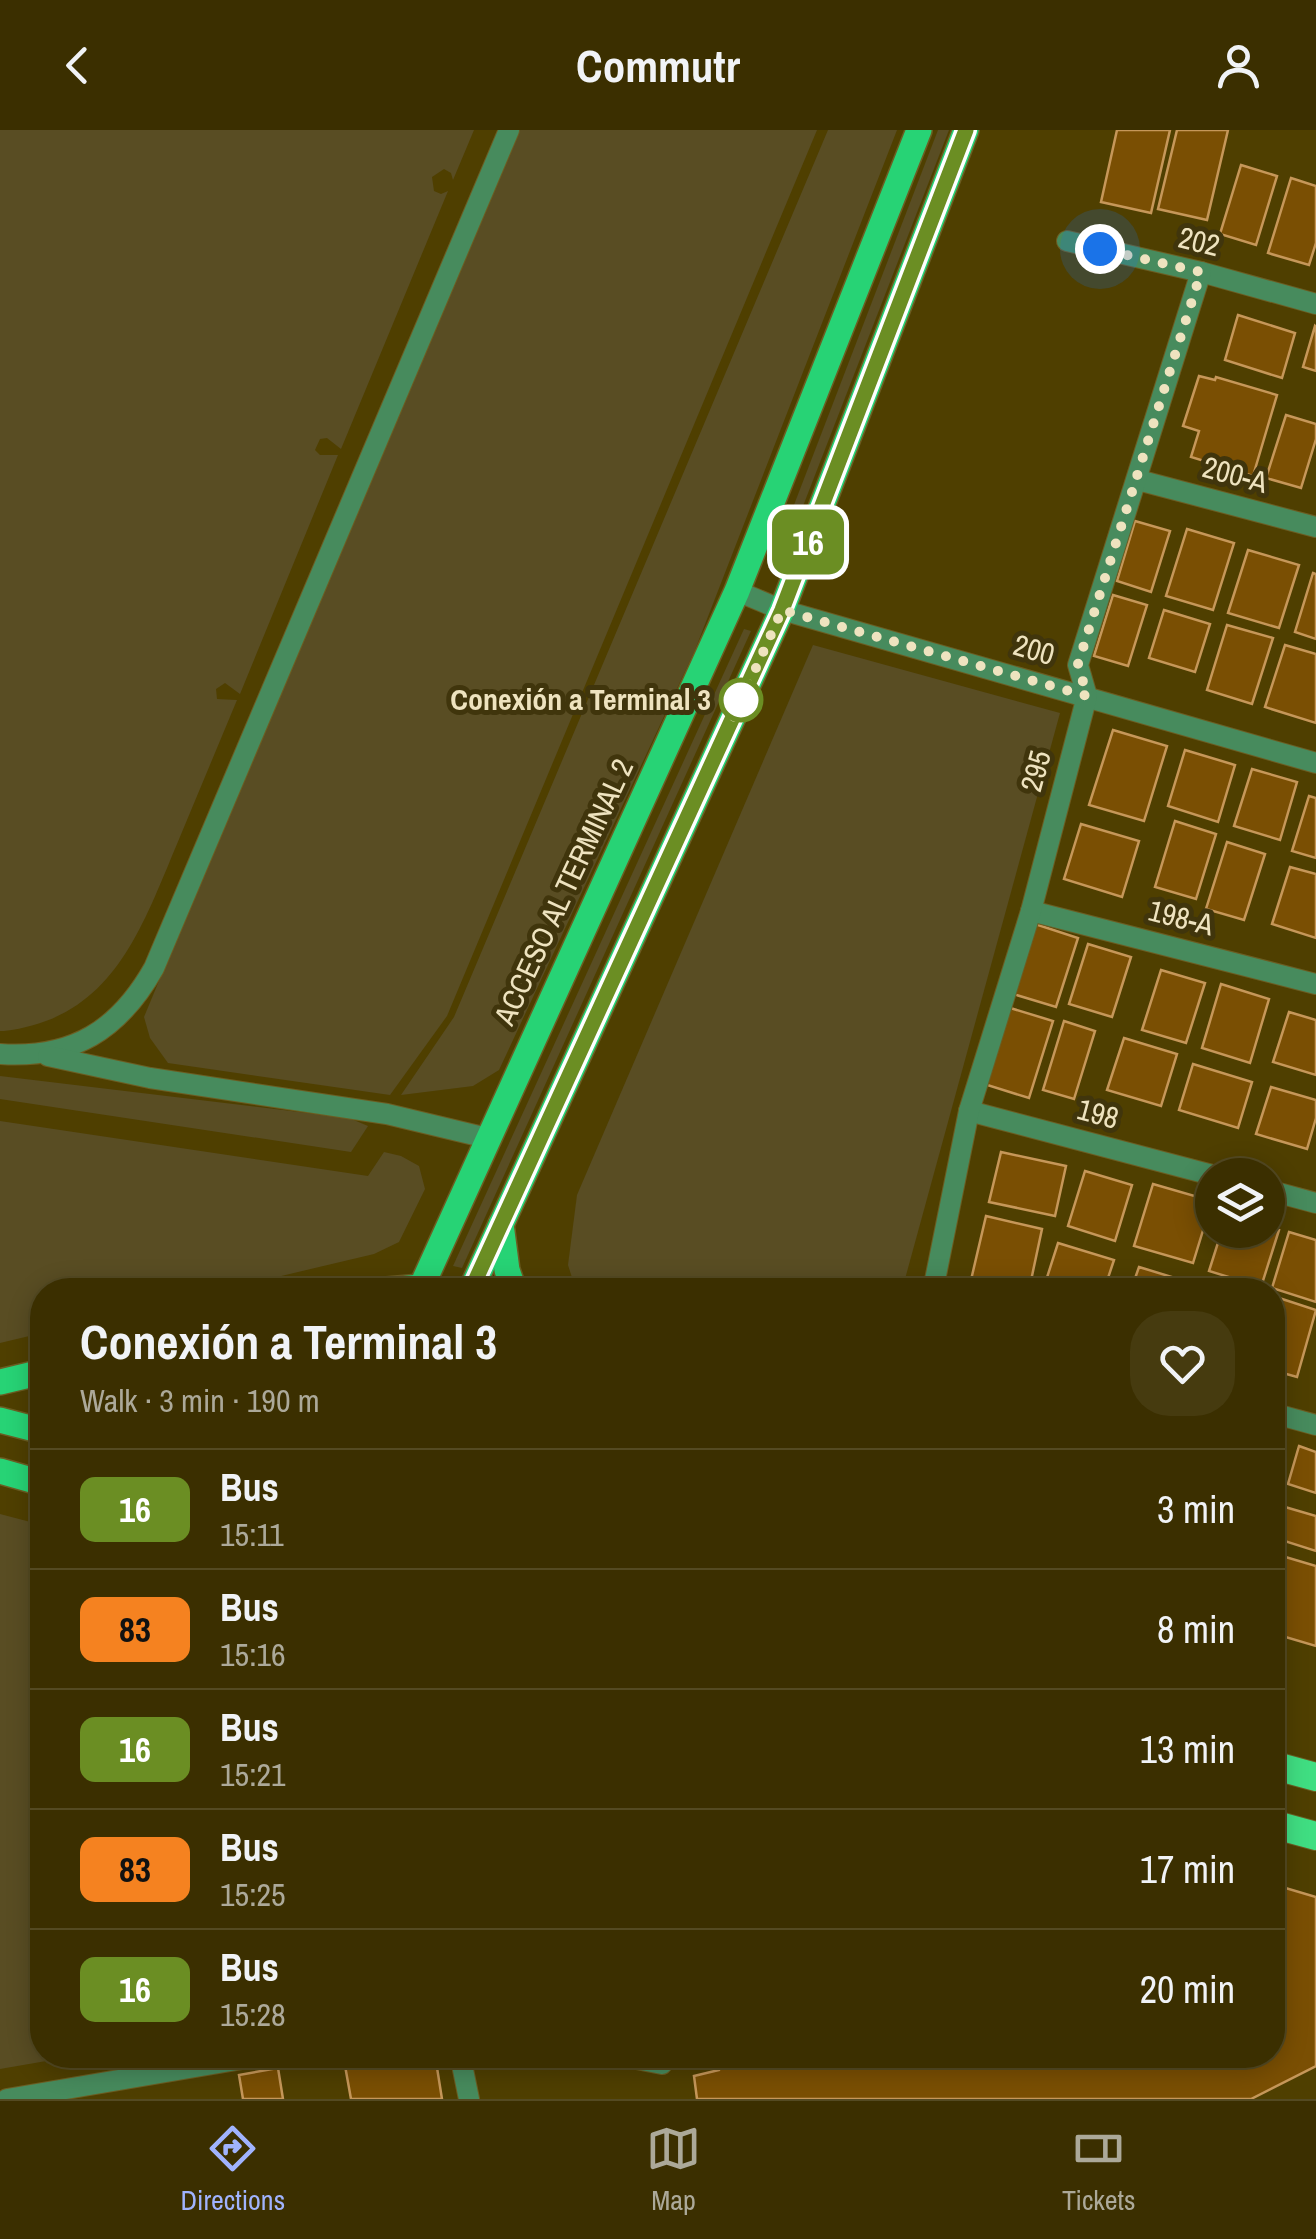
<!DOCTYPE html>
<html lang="en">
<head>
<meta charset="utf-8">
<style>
	body { margin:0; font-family:"Archivo Narrow",sans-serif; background:#463b0f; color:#f1f3f6; height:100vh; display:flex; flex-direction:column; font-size:38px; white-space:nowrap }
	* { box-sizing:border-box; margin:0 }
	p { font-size:32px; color:#aca999 }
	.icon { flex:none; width:55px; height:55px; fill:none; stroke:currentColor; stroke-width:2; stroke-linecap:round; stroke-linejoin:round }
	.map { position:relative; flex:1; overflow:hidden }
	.panel { position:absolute; left:30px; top:1148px; width:1255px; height:790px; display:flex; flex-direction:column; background:#3b2f00; border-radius:40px; box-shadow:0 5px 25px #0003,0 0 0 2px #544a22 }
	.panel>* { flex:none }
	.badge { padding:0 20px; border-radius:15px; font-size:35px; line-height:65px }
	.buttons { position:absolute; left:1195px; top:1028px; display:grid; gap:20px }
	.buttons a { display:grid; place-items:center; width:90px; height:90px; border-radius:50%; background:#3b2f00; box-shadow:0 5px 25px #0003,0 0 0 2px #544a22; font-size:50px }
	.you { position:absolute; width:50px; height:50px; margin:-25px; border:8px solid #fff; border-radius:50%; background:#1a73e8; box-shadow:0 0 0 15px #1a73e833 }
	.map>.badge { position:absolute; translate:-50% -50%; box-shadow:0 0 0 5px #fff }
	.round { display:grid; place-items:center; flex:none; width:105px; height:105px; border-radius:40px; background:#463b0f }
	.headline { display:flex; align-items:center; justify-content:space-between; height:170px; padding:0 50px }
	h1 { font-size:48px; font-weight:800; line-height:75px }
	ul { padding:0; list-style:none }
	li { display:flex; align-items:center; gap:30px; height:120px; padding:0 50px; border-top:2px solid #544a22 }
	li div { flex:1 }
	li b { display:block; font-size:38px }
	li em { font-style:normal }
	li .badge { min-width:110px; font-weight:700; text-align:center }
	header { display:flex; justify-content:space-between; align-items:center; height:130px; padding:0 50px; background:#3b2f00; font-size:45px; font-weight:800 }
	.tab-bar { display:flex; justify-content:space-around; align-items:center; height:140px; border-top:2px solid #544a22; background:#3b2f00; font-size:28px; color:#aca999 }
	.tab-bar a { display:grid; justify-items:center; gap:5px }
	.tab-bar .active { color:#a0b3fd }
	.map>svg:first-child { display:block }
	.green { fill:#594d23 }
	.building { fill:#7a4f03; stroke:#c69759; stroke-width:2.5 }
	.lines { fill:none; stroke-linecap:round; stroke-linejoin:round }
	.service-casing { stroke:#6c5d22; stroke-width:22 }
	.minor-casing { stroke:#6c5d22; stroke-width:22 }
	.tertiary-casing { stroke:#6c5d22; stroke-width:22 }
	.primary-casing { stroke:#6c5d22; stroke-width:28 }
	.trunk-casing { stroke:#6c5d22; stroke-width:30 }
	.service { stroke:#478b5d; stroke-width:20 }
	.minor { stroke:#478b5d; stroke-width:20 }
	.tertiary { stroke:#478b5d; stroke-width:20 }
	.primary { stroke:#27d375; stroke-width:25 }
	.trunk { stroke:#40de82; stroke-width:28 }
	.line-casing { stroke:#fff; stroke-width:22 }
	.line { stroke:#6b8e23; stroke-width:15 }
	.walk { stroke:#eee3bf; stroke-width:10; stroke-dasharray:0 18 }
	.stop-dot { fill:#fff; stroke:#6b8e23; stroke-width:5 }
	.labels { text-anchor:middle; stroke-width:10; stroke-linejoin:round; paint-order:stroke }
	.street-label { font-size:30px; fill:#eee3bf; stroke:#40350c }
	.stop-label { font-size:30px; font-weight:bold; fill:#eee3bf; stroke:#40350c; text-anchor:end }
</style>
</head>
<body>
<header><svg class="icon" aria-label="back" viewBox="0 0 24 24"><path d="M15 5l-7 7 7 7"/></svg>Commutr<svg class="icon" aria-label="person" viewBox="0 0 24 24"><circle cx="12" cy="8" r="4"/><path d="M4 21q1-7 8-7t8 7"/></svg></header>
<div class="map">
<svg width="1316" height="1969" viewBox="0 0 1316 1969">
	<rect width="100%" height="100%" fill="#4f3f00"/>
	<!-- green -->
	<g class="green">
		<path d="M0 0H474L453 50 451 43 444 39 432 47 434 61 441 64 448 61 341 319 327 308 320 309 315 320 320 325H338L240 564 225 553 216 559 217 569 237 570C217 618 197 666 177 714 140 802 112 888 4 901H0Z"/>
		<path d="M512 0H817L447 886 390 965 168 933 150 908 144 887Z"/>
		<path d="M828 0H897L695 520 499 940 473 956 401 965 454 887Z"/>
		<path d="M938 0H949L777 443 769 440Z"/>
		<path d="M744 499 751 501 462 1138 453 1136Z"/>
		<path d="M813 515 1060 583 902 1160H576L568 1135 577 1065Z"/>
		<path d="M0 946 349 988 368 996 351 1022 0 969Z"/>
		<path d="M0 991 368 1046 384 1022 401 1026 419 1036 425 1059 399 1112 374 1124 222 1160H42V1203L0 1213Z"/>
		<path d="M0 1384 42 1395V1925H81L0 1939Z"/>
	</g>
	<!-- building -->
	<g class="building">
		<path d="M1117 0H1170L1151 83 1101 72Z"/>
		<path d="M1177 0H1228L1207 90 1158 79Z"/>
		<path d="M1241 35 1277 46 1256 115 1220 104Z"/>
		<path d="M1291 48 1316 56V113L1309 135 1268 123Z"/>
		<path d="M1238 185 1295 203 1282 248 1225 230Z"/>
		<path d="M1315 196 1316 197V241L1303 237Z"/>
		<path d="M1199 246 1215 250 1216 247 1277 265 1253 346 1191 327 1199 301 1183 296Z"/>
		<path d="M1286 285 1316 294V309L1301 358 1266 348Z"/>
		<path d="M1135 391 1170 401 1151 462 1117 451Z"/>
		<path d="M1187 399 1234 413 1213 480 1166 466Z"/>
		<path d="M1248 420 1299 435 1279 498 1228 483Z"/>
		<path d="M1313 443 1316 444V509L1295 502Z"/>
		<path d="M1113 465 1147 475 1128 536 1094 526Z"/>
		<path d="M1164 480 1210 494 1195 542 1149 528Z"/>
		<path d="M1227 495 1273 508 1252 574 1207 560Z"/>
		<path d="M1285 515 1316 524V593L1265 577Z"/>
		<path d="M1113 600 1167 616 1144 691 1089 675Z"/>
		<path d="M1185 620 1235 635 1218 692 1168 676Z"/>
		<path d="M1252 639 1297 652 1280 710 1234 696Z"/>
		<path d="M1309 666 1316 668V728L1292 721Z"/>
		<path d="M1175 691 1216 704 1196 769 1155 757Z"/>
		<path d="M1081 694 1139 711 1122 767 1064 749Z"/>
		<path d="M1227 712 1265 724 1244 790 1206 779Z"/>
		<path d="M1290 737 1316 744V808L1272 794Z"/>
		<path d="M1032 793 1078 808 1056 877 1010 863Z"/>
		<path d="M1088 814 1131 827 1112 887 1069 874Z"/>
		<path d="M1161 840 1205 853 1186 913 1142 900Z"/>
		<path d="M1221 854 1269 869 1250 933 1202 918Z"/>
		<path d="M1007 877 1053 891 1029 968 984 954Z"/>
		<path d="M1289 882 1316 890V945L1273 932Z"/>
		<path d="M1064 891 1095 901 1074 969 1043 960Z"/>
		<path d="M1124 908 1177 924 1161 976 1107 960Z"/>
		<path d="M1193 934 1252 952 1238 998 1179 980Z"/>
		<path d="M1271 957 1316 970V988L1307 1019 1256 1004Z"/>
		<path d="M1001 1022 1066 1036 1055 1086 989 1072Z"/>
		<path d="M1085 1041 1132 1055 1115 1111 1068 1096Z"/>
		<path d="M1153 1054 1212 1071 1193 1133 1134 1116Z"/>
		<path d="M986 1086 1042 1099 1029 1160 971 1150Z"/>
		<path d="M1268 1097 1279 1100 1261 1157 1209 1141 1222 1100H1268Z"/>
		<path d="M1289 1102 1316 1110V1172L1272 1158Z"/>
		<path d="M1058 1113 1114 1130 1104 1160H1043Z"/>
		<path d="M1139 1137 1185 1151 1182 1160H1131Z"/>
		<path d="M1273 1166 1316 1180 1297 1247 1272 1240Z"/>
		<path d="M1299 1316 1316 1322V1363L1288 1354Z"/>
		<path d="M1285 1377 1316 1386V1421L1275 1408Z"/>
		<path d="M1272 1423 1316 1436V1516L1272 1503Z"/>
		<path d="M1272 1754 1316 1767V1936L1251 1969H697L694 1946 719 1940 721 1925H1272Z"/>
		<path d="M376 1925H435L442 1969H351L344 1930Z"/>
		<path d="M278 1938 283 1969H243L239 1945Z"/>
	</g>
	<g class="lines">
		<defs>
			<g id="service">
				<path d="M0 924C73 929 119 900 154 838L509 0"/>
				<path d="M48 926 150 948 387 984 487 1008"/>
				<path d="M616 1925 662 1934"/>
			</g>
			<g id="minor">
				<path d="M1067 111 1201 142 1316 174"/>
				<path d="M1138 350 1316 397"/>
				<path d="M737 461 782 480 1316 633"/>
				<path d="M1031 781 1316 854"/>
				<path d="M969 981 1212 1045"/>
				<path d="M1268 1060 1316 1073"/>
				<path d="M933 1160 969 981 1031 781 1087 566 1078 535 1201 142"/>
				<path d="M1272 1283 1316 1295"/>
				<path d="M7 1969 265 1925"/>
			</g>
			<path id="tertiary" d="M460 1925 469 1969"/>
			<g id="primary">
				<path d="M501 1094 507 1140 514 1160"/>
				<path d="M387 1160 421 1157 428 1160"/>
				<path d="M420 1160 737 461 919 0"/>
				<path d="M471 1160 782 480 966 0"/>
				<path d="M0 1252 42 1242"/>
				<path d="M0 1290 42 1301"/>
				<path d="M0 1341 42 1353"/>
			</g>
			<g id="trunk">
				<path d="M1272 1635 1316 1647"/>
				<path d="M1272 1694 1316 1706"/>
			</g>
		</defs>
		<!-- service casing -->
		<use href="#service" class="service-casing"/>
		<!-- minor casing -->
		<use href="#minor" class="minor-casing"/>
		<!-- tertiary casing -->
		<use href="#tertiary" class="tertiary-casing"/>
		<!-- primary casing -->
		<use href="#primary" class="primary-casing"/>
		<!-- trunk casing -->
		<use href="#trunk" class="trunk-casing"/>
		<!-- service -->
		<use href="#service" class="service"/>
		<!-- minor -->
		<use href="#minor" class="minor"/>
		<!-- tertiary -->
		<use href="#tertiary" class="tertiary"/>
		<!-- primary -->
		<use href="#primary" class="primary"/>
		<!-- trunk -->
		<use href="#trunk" class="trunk"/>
	</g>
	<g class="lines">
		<defs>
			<path id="line" d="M471 1160 782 480 966 0"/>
		</defs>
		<!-- line casing -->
		<use href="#line" class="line-casing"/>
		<!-- line -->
		<use href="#line" class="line"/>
		<!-- walk -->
		<path class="walk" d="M741 570 734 587 782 480 1087 566 1078 534 1201 142 1100 119"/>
	</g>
	<!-- markers -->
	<circle class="stop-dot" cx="741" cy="570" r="20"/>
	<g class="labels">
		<!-- street labels -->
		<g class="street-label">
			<text transform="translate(1199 112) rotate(14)" y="10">202</text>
			<text transform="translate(1235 345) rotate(15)" y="10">200-A</text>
			<text transform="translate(1034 520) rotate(16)" y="10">200</text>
			<text transform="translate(1036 641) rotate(-75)" y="10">295</text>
			<text transform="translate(564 762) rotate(-65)" y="10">ACCESO AL TERMINAL 2</text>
			<text transform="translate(1181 788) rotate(14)" y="10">198-A</text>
			<text transform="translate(1098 984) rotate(15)" y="10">198</text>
		</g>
		<!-- stop labels -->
		<g class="stop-label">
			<text x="711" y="580">Conexión a Terminal 3</text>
		</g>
	</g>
</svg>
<div class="buttons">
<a><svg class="icon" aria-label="layers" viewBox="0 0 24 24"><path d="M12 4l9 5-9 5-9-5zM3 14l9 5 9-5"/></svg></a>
</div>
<div class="you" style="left:1100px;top:119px"></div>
<b class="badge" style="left:808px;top:412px;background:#6b8e23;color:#fff">16</b>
<section class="panel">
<div class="headline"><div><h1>Conexión a Terminal 3</h1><p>Walk · 3 min · 190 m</p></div><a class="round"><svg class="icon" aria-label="heart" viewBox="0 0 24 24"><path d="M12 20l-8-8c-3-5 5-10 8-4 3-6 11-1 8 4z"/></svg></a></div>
<ul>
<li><span class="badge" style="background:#6b8e23;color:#fff">16</span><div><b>Bus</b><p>15:11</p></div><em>3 min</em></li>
<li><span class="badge" style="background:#f58220;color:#111">83</span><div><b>Bus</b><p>15:16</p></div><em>8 min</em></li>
<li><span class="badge" style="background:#6b8e23;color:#fff">16</span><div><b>Bus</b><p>15:21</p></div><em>13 min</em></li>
<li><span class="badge" style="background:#f58220;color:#111">83</span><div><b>Bus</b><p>15:25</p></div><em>17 min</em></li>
<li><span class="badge" style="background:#6b8e23;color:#fff">16</span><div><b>Bus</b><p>15:28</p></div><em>20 min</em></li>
</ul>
</section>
</div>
<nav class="tab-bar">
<a class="active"><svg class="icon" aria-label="directions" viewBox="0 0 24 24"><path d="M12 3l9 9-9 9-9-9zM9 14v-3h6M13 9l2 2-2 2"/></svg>Directions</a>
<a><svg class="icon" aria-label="map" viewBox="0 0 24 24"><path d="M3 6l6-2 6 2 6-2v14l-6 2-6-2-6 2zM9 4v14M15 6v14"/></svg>Map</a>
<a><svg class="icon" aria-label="tickets" viewBox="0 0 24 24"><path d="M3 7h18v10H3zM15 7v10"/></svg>Tickets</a>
</nav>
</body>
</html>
